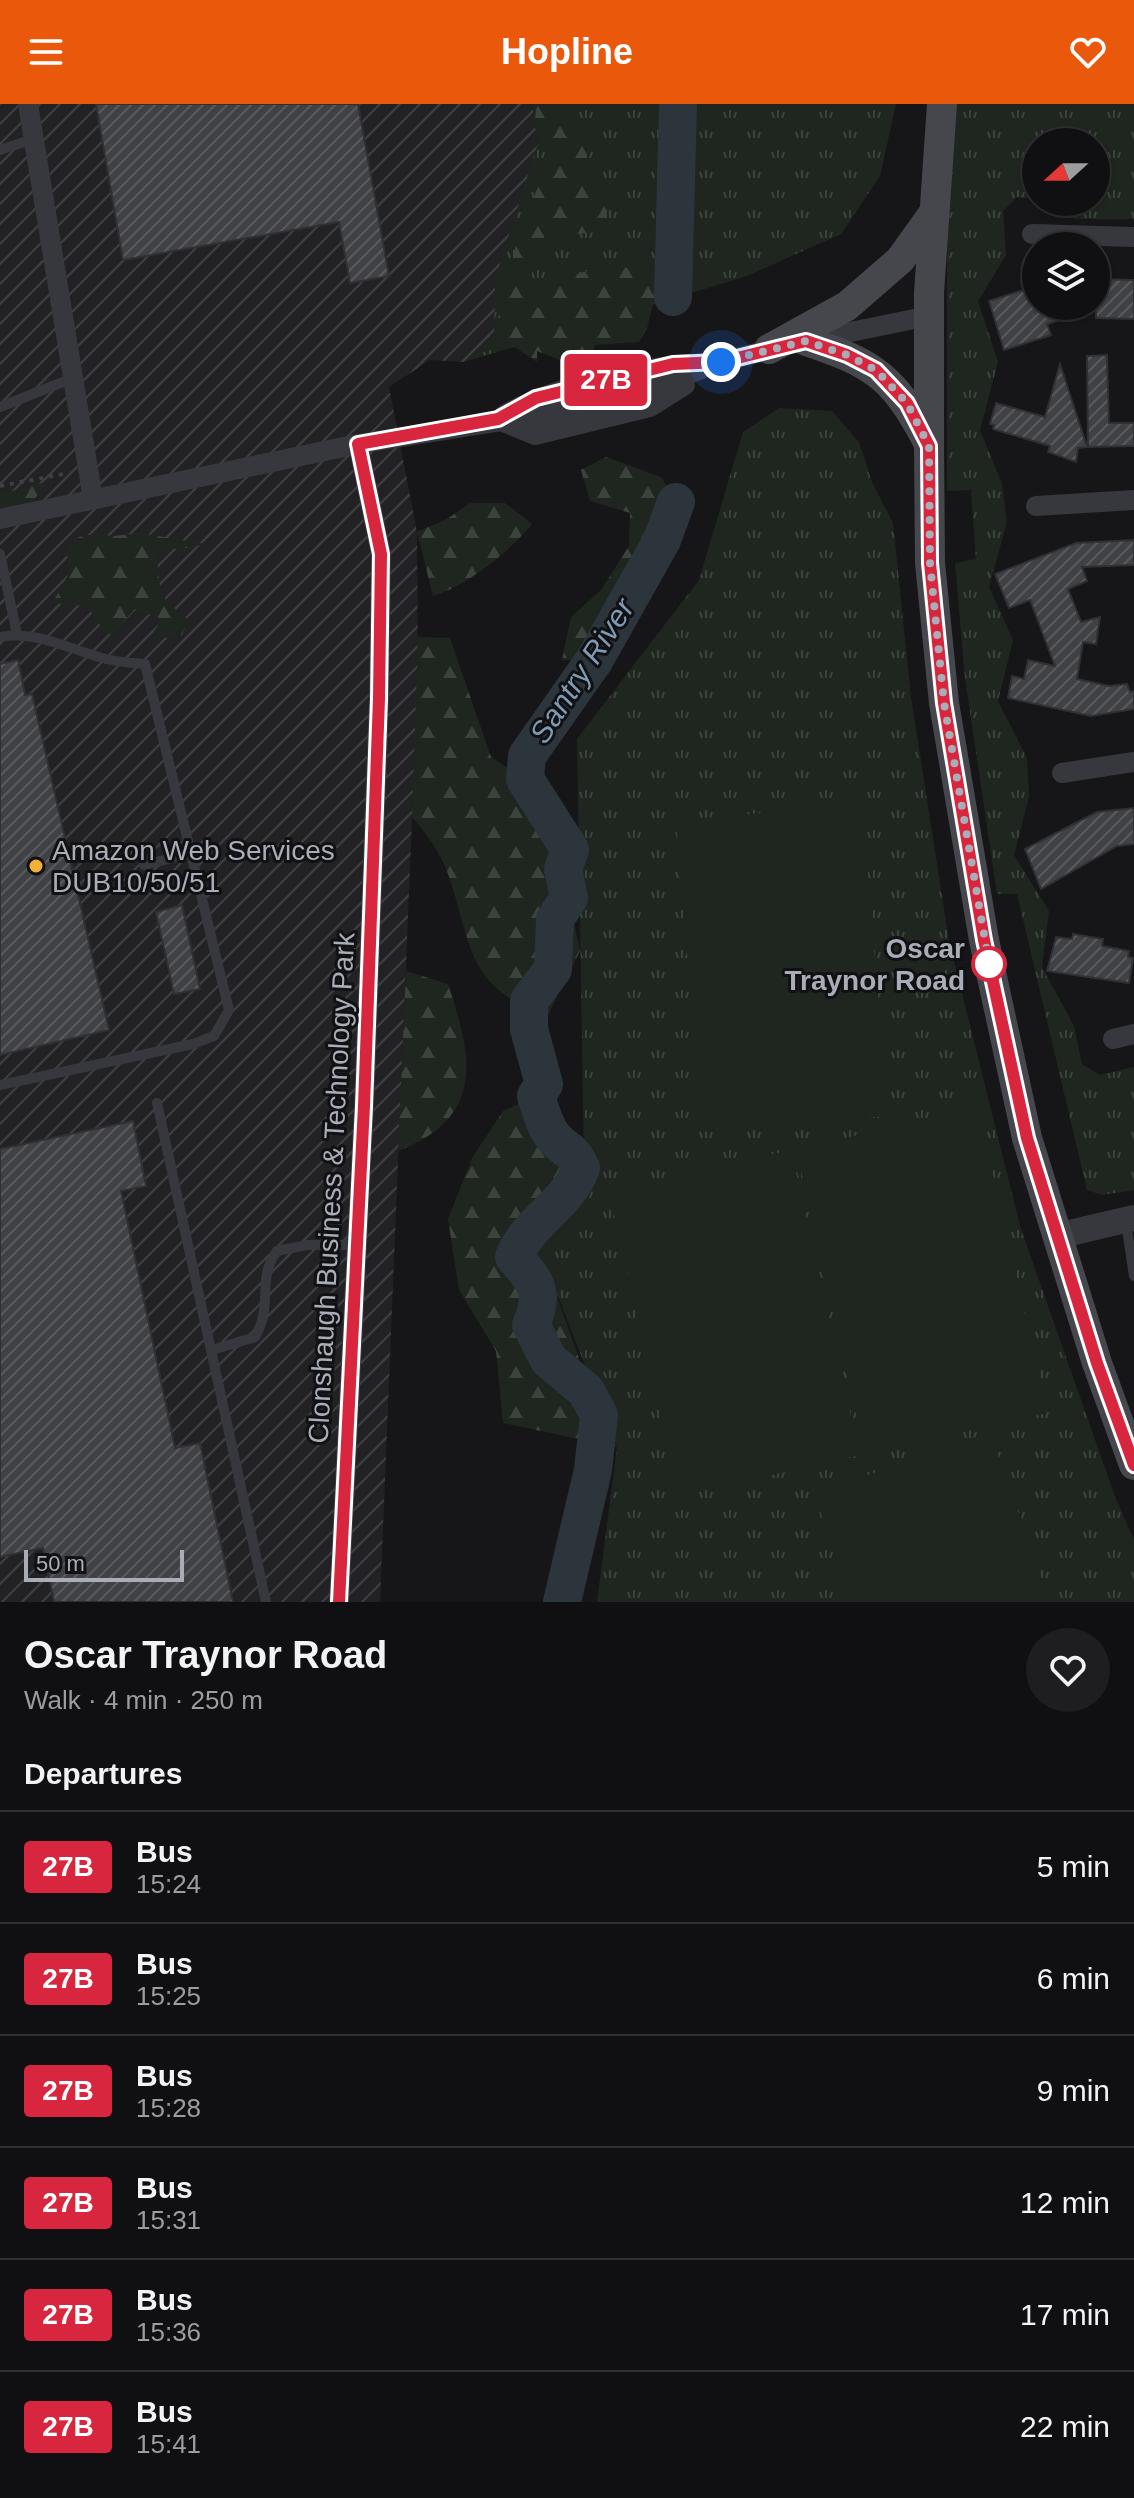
<!DOCTYPE html>
<html lang="en">
<head>
<meta charset="utf-8">
<style>
	body { margin:0; font-family:Helvetica,sans-serif; background:#1e1e20; color:#f1f3f6; height:100vh; display:flex; flex-direction:column; font-size:30px; white-space:nowrap }
	* { box-sizing:border-box; margin:0 }
	p { font-size:26px; color:#9c9d9f }
	.icon { flex:none; width:44px; height:44px; fill:none; stroke:currentColor; stroke-width:2; stroke-linecap:round; stroke-linejoin:round }
	.map { position:relative; height:1498px; overflow:hidden }
	.details { display:flex; flex-direction:column; background:#101012; flex:1 }
	.details>* { flex:none }
	.badge { padding:0 16px; border-radius:6px; font-size:28px; line-height:52px }
	.needle { width:52px; rotate:249deg }
	.tools { position:absolute; left:1022px; top:24px; display:grid; gap:16px }
	.tools a { display:grid; place-items:center; width:88px; height:88px; border-radius:50%; background:#101012; box-shadow:0 2px 6px #0004,0 0 0 2px #303032; font-size:40px }
	.scale { position:absolute; left:24px; bottom:20px; width:160px; box-sizing:border-box; padding-left:8px; border:4px solid #a8adb8; border-top:0; font-size:22px; line-height:28px; white-space:nowrap; color:#a8adb8; -webkit-text-stroke:6px #111113; paint-order:stroke }
	.you { position:absolute; width:40px; height:40px; margin:-20px; border:6px solid #fff; border-radius:50%; background:#1a73e8; box-shadow:0 0 0 12px #1a73e833 }
	.map>.badge { position:absolute; translate:-50% -50%; box-shadow:0 0 0 4px #fff }
	h2 { padding:0 24px; font-size:30px; line-height:72px }
	.round { display:grid; place-items:center; flex:none; width:84px; height:84px; border-radius:42px; background:#1e1e20 }
	.head { display:flex; align-items:center; justify-content:space-between; height:136px; padding:0 24px }
	h1 { font-size:38px; font-weight:700; line-height:60px }
	ul { padding:0; list-style:none }
	li { display:flex; align-items:center; gap:24px; height:112px; padding:0 24px; border-top:2px solid #303032 }
	li div { flex:1 }
	li b { display:block; font-size:30px }
	li em { font-style:normal }
	li .badge { min-width:88px; font-weight:700; text-align:center }
	header { display:flex; justify-content:space-between; align-items:center; height:104px; padding:0 24px; background:#ea580c; color:#fff; font-size:36px; font-weight:700 }
	.map>svg:first-child { display:block }
	.industrial { fill:url(#industrial-furrows) }
	.grass { fill:url(#grass-tufts) }
	.forest { fill:url(#forest-firs) }
	.pitch { fill:#1e261f }
	.lines { fill:none; stroke-linecap:round; stroke-linejoin:round }
	.river { stroke:#2c353c; stroke-width:38 }
	.building { fill:url(#building-hatch); stroke:#303034; stroke-width:2 }
	.path { stroke:#3d3f44; stroke-width:4; stroke-dasharray:4 6; stroke-linecap:butt }
	.service { stroke:#37383d; stroke-width:10 }
	.minor { stroke:#37383d; stroke-width:20 }
	.tertiary { stroke:#37383d; stroke-width:26 }
	.secondary { stroke:#45474d; stroke-width:30 }
	.line-casing { stroke:#fff; stroke-width:18 }
	.line { stroke:#d7263d; stroke-width:12 }
	.walk { stroke:#a8adb8; stroke-width:8; stroke-dasharray:0 14.4 }
	.poi-dot { fill:#f2b134; stroke:#111113; stroke-width:3 }
	.stop-dot { fill:#fff; stroke:#d7263d; stroke-width:4 }
	.labels { text-anchor:middle; stroke-width:6; stroke-linejoin:round; paint-order:stroke }
	.poi-label { font-size:28px; fill:#a8adb8; stroke:#111113; text-anchor:start }
	.stop-label { font-size:28px; font-weight:bold; fill:#a8adb8; stroke:#111113; text-anchor:end }
	.street-label { font-size:28px; fill:#a8adb8; stroke:#111113 }
	.water-label { font-size:30px; font-style:italic; fill:#7f9bb3; stroke:#111113 }
</style>
</head>
<body>
<header><svg class="icon" aria-label="menu" viewBox="0 0 24 24"><path d="M4 6h16M4 12h16M4 18h16"/></svg>Hopline<svg class="icon" aria-label="heart" viewBox="0 0 24 24"><path d="M12 20l-8-8c-3-5 5-10 8-4 3-6 11-1 8 4z"/></svg></header>
<div class="map">
<svg width="1134" height="1498" viewBox="0 0 1134 1498">
	<defs>
		<pattern id="industrial-furrows" width="10" height="10" patternUnits="userSpaceOnUse" patternTransform="scale(2)"><rect width="10" height="10" fill="#222225"/><path d="M-1 1l2-2M0 10L10 0M9 11l2-2" fill="none" stroke="#3f3f43"/></pattern>
		<pattern id="grass-tufts" width="24" height="20" patternUnits="userSpaceOnUse" patternTransform="scale(2)"><rect width="24" height="20" fill="#1e261f"/><path d="M3 7l-1-3M5 7V3M7 7l1-3M15 17l-1-3M17 17v-4M19 17l1-3" fill="none" stroke="#3c433d"/></pattern>
		<pattern id="forest-firs" width="22" height="20" patternUnits="userSpaceOnUse" patternTransform="scale(2)"><rect width="22" height="20" fill="#1e261f"/><path d="M5 1l3.5 6h-7zM16 11l3.5 6h-7z" fill="#3c433d"/></pattern>
		<pattern id="building-hatch" width="6" height="6" patternUnits="userSpaceOnUse" patternTransform="scale(2)"><rect width="6" height="6" fill="#404145"/><path d="M-1 1l2-2M0 6l6-6M5 7l2-2" fill="none" stroke="#595a5e"/></pattern>
	</defs>
	<rect width="100%" height="100%" fill="#161618"/>
	<!-- industrial -->
	<path class="industrial" d="M0 0H532L539 36 494 229 464 258 430 256 389 283 417 428 418 568 380 1498H0Z"/>
	<!-- grass -->
	<g class="grass">
		<path d="M532 0H896L880 72 841 130 747 172 464 258 494 229 495 175 539 36Z"/>
		<path d="M954 0H1134V115H1074L1058 98H1096V38H1036V95L1017 93 1003 107 1006 151 978 197 998 258 980 326 1002 380 1007 418 989 483 1013 536 998 597 1027 654 1029 693 1014 751 1049 807 1042 863 1074 922 1082 960 1100 971 1134 963V1086L1102 1091 1087 1086 1017 790H997L965 574 955 459 976 455 971 386 947 387V144Z"/>
		<path d="M779 304 832 307 859 338 872 378 893 419 911 593 949 837 1020 1122 1114 1390 1134 1436V1498H597L617 1343 545 1159 584 1056 577 635 699 476 743 328Z"/>
	</g>
	<!-- forest -->
	<g class="forest">
		<path d="M537 0H560L558 10 589 33 585 63 607 93V127L544 133C538 156 527 175 524 199L538 204C572 155 606 165 661 164L663 189 655 193 647 224 639 238 595 241 590 253 580 251 560 256 537 247V258L494 229C500 205 516 162 515 140L531 120 535 90 546 65 545 44 534 22Z"/>
		<path d="M606 353 661 373 680 402 667 458 632 485 595 555 562 556 571 513 601 486 629 442 630 409 590 397 581 366Z"/>
		<path d="M46 378C38 398 20 405 0 406V390Z"/>
		<path d="M470 399H505L532 420C508 449 468 481 433 492L417 428 447 415Z"/>
		<path d="M141 429 204 440C187 447 172 442 155 449 164 486 152 489 188 515L182 531 166 534 153 529 162 515 135 505 111 531 95 516 88 501 71 502 53 498 68 471 67 443 79 433 94 430 114 432Z"/>
		<path d="M418 533 450 534 491 653 525 675 570 746 563 765 580 847 547 913C464 880 473 842 448 770 440 748 427 730 412 713Z"/>
		<path d="M406 867 448 880C473 955 485 1013 398 1047Z"/>
		<path d="M536 992 558 1008 572 1045 574 1086 545 1159 599 1311 617 1343 503 1319 496 1247 459 1186 448 1115 472 1054 503 1007Z"/>
	</g>
	<!-- pitch -->
	<g class="pitch">
		<path d="M862 701 888 1012 702 1028 676 716Z"/>
		<path d="M978 1004 1047 1309 865 1350 796 1045Z"/>
		<path d="M791 1046 860 1351 678 1392 609 1087Z"/>
		<path d="M990 1328 1050 1498H852L814 1390Z"/>
	</g>
	<g class="lines">
		<!-- river -->
		<g class="river">
			<path d="M673 193 678 0"/>
			<path d="M562 1498 593 1366 599 1311 586 1287 549 1256 531 1221C545 1189 537 1178 514 1153 528 1117 568 1101 581 1064 570 1042 568 1049 555 1035 545 1024 541 1007 536 992L544 980 529 925V897L553 865 555 815 569 794 563 765 570 746 525 675 527 652 595 555 662 436 676 398"/>
		</g>
	</g>
	<!-- building -->
	<g class="building">
		<path d="M96 0H358L389 172 350 179 339 118 123 156Z"/>
		<path d="M1096 175 1134 176V215L1096 214Z"/>
		<path d="M1036 182V202H1091L1092 206 1047 220 1051 231 1004 246 989 197Z"/>
		<path d="M1107 251 1109 319H1134V342L1088 343 1087 252Z"/>
		<path d="M1060 260 1087 343 1078 344 1076 358 1048 348 1050 342 993 325 994 321 990 320 996 299 1045 313Z"/>
		<path d="M1134 436V461L1082 463 1087 477 1068 485 1081 518 1100 513 1096 540 1083 538 1077 575 1109 582 1127 580 1130 588 1134 587V605L1091 612 1008 594 1012 572 1024 575 1028 556 1055 562 1030 496 1009 504 995 470 1076 439Z"/>
		<path d="M18 556 25 591 32 590 109 926 0 951V560Z"/>
		<path d="M1134 704V740L1117 742 1041 785 1025 745 1097 708Z"/>
		<path d="M182 801 200 885 174 890 156 808Z"/>
		<path d="M1073 830 1103 835 1102 842 1129 847 1128 853 1133 854 1129 879 1047 867 1056 833 1072 835Z"/>
		<path d="M133 1017 146 1082 121 1087 175 1344 200 1339 233 1498H54L43 1444 0 1453V1045Z"/>
	</g>
	<g class="lines">
		<!-- path -->
		<path class="path" d="M0 382 69 369"/>
		<!-- service -->
		<g class="service">
			<path d="M0 46 33 35"/>
			<path d="M0 303 73 274"/>
			<path d="M0 450 17 530"/>
			<path d="M0 533C37 526 71 546 106 555 119 558 132 559 145 560L229 906 214 932 193 940 0 981"/>
			<path d="M144 761 192 749"/>
			<path d="M157 999 266 1498"/>
			<path d="M1126 1119 1134 1172"/>
			<path d="M212 1246 255 1233C274 1200 256 1175 277 1147L307 1141H357"/>
		</g>
		<!-- minor -->
		<g class="minor">
			<path d="M28 0 93 395"/>
			<path d="M1032 130 1134 133"/>
			<path d="M811 236 929 212"/>
			<path d="M504 311C558 281 642 262 704 259"/>
			<path d="M501 317 535 331 650 303 685 281"/>
			<path d="M1036 402 1134 396"/>
			<path d="M0 415 358 340 532 312 646 286 721 258 780 243"/>
			<path d="M1062 669 1134 658"/>
			<path d="M1113 935 1134 930"/>
			<path d="M339 1498 364 1002 379 595 381 450 358 340"/>
		</g>
		<!-- tertiary -->
		<path class="tertiary" d="M1057 1132 1134 1114"/>
		<!-- secondary -->
		<g class="secondary">
			<path d="M942 0 929 189V342L930 459 944 599 984 836 1027 1034 1097 1259 1134 1361"/>
			<path d="M806 237C873 259 894 273 927 336"/>
			<path d="M769 245 847 202 900 156 933 110"/>
		</g>
	</g>
	<g class="lines">
		<defs>
			<path id="line" d="M339 1498 364 1002 379 595 381 450 358 340 498 315 536 294 673 260 721 258 806 237 847 251 876 266 907 299 929 342 930 459 944 599 984 836 1027 1034 1097 1259 1134 1361"/>
		</defs>
		<!-- line casing -->
		<use href="#line" class="line-casing"/>
		<!-- line -->
		<use href="#line" class="line"/>
		<!-- walk -->
		<path class="walk" d="M721 258 806 237 847 251 876 266 907 299 929 342 930 459 944 599 990 865 989 860"/>
	</g>
	<!-- markers -->
	<circle class="poi-dot" cx="36" cy="762" r="8"/>
	<circle class="stop-dot" cx="989" cy="860" r="16"/>
	<g class="labels">
		<!-- poi labels -->
		<g class="poi-label">
			<text x="52" y="756">Amazon Web Services<tspan x="52" dy="32">DUB10/50/51</tspan></text>
		</g>
		<!-- stop labels -->
		<g class="stop-label">
			<text x="965" y="854">Oscar<tspan x="965" dy="32">Traynor Road</tspan></text>
		</g>
		<!-- street labels -->
		<g class="street-label">
			<text transform="translate(331 1084) rotate(-87)" y="10">Clonshaugh Business &amp; Technology Park</text>
		</g>
		<!-- water labels -->
		<g class="water-label">
			<text transform="translate(582 567) rotate(-57)" y="10">Santry River</text>
		</g>
	</g>
</svg>
<div class="tools">
<a><svg class="needle" viewBox="-14 -14 28 28"><path d="M0-13l5 13h-10z" fill="#e53935"/><path d="M0 13l5-13h-10z" fill="#9c9d9f"/></svg></a>
<a><svg class="icon" aria-label="layers" viewBox="0 0 24 24"><path d="M12 4l9 5-9 5-9-5zM3 14l9 5 9-5"/></svg></a>
</div>
<div class="scale">50 m</div>
<div class="you" style="left:721px;top:258px"></div>
<b class="badge" style="left:606px;top:276px;background:#d7263d;color:#fff">27B</b>
</div>
<section class="details">
<div class="head"><div><h1>Oscar Traynor Road</h1><p>Walk · 4 min · 250 m</p></div><a class="round"><svg class="icon" aria-label="heart" viewBox="0 0 24 24"><path d="M12 20l-8-8c-3-5 5-10 8-4 3-6 11-1 8 4z"/></svg></a></div>
<h2>Departures</h2>
<ul>
<li><span class="badge" style="background:#d7263d;color:#fff">27B</span><div><b>Bus</b><p>15:24</p></div><em>5 min</em></li>
<li><span class="badge" style="background:#d7263d;color:#fff">27B</span><div><b>Bus</b><p>15:25</p></div><em>6 min</em></li>
<li><span class="badge" style="background:#d7263d;color:#fff">27B</span><div><b>Bus</b><p>15:28</p></div><em>9 min</em></li>
<li><span class="badge" style="background:#d7263d;color:#fff">27B</span><div><b>Bus</b><p>15:31</p></div><em>12 min</em></li>
<li><span class="badge" style="background:#d7263d;color:#fff">27B</span><div><b>Bus</b><p>15:36</p></div><em>17 min</em></li>
<li><span class="badge" style="background:#d7263d;color:#fff">27B</span><div><b>Bus</b><p>15:41</p></div><em>22 min</em></li>
</ul>
</section>
</body>
</html>
